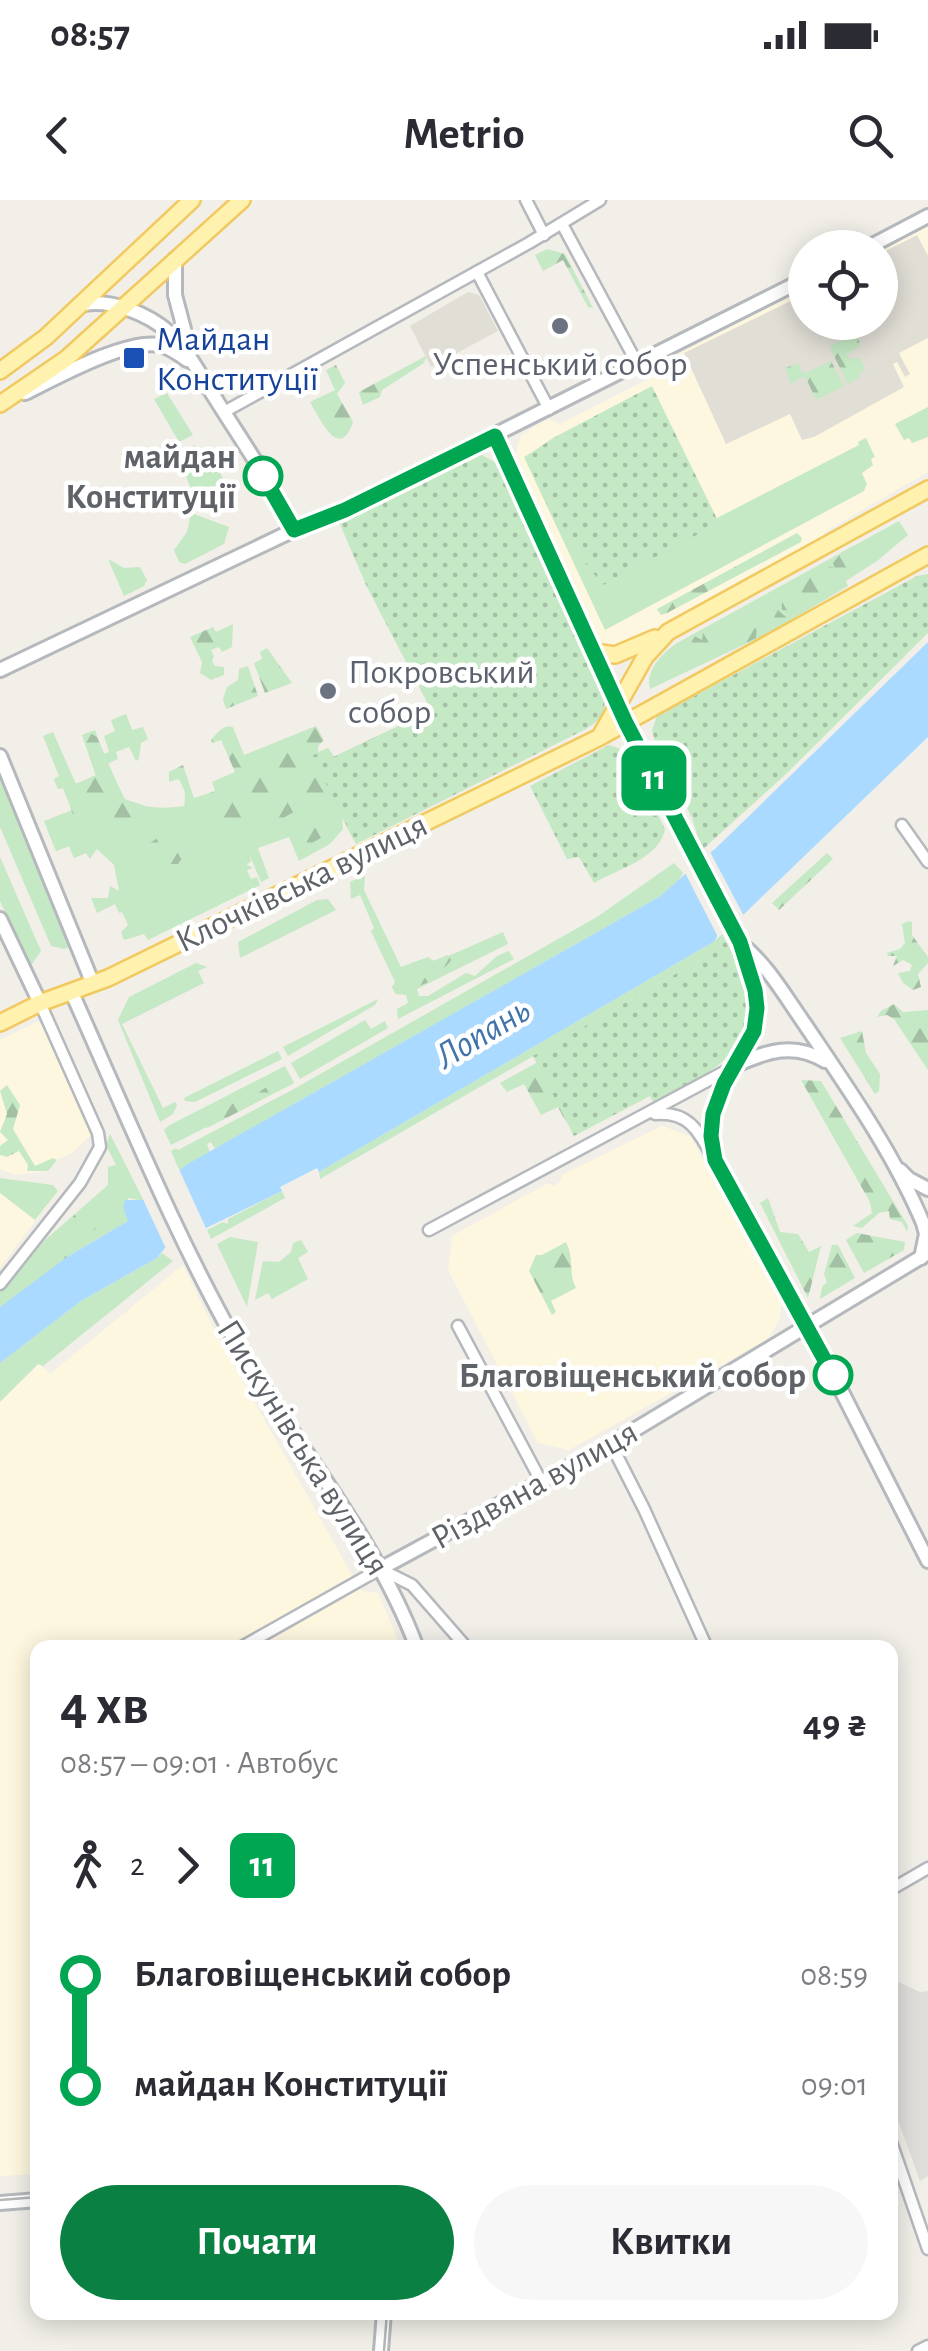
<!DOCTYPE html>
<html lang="uk">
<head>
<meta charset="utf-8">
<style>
	body { margin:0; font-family:"Alegreya Sans",sans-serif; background:#f7f7f7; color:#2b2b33; height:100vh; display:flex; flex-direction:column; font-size:38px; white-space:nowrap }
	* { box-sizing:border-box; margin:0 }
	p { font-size:32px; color:#7c7c81 }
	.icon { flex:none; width:55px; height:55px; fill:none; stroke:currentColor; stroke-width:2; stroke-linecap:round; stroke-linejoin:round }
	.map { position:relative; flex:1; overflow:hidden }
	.details { position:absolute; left:30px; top:1440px; width:868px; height:680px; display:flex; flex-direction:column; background:#fff; border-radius:20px; box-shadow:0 5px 25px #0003 }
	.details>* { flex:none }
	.badge { padding:0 20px; border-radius:15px; font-size:35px; line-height:65px }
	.fabs { position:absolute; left:788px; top:30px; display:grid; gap:20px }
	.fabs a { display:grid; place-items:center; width:110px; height:110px; border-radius:50%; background:#fff; box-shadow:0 5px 25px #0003; font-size:50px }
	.map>.badge { position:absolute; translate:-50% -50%; box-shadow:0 0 0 5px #fff }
	.legs { display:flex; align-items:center; gap:15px; height:110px; padding:0 30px; font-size:32px }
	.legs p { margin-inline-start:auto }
	.overview { display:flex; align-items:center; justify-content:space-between; height:170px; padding:0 30px }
	h1 { font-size:55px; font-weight:700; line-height:75px }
	.action { display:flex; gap:20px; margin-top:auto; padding:20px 30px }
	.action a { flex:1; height:115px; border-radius:60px; background:#0b8043; color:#fff; font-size:40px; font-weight:700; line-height:115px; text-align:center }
	.action a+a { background:#f7f7f7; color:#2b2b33 }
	ul { padding:0 30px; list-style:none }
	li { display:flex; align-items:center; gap:35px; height:110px; font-size:38px }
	li i { display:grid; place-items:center; width:15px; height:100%; margin:0 12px; background:currentColor }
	li i::after { content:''; width:25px; height:25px; margin:-12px; border:8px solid; border-radius:50%; background:#fff }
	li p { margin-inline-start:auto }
	li:first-child i { background:linear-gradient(#0000 50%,currentColor 0) }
	li:last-child i { background:linear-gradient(currentColor 50%,#0000 0) }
	.status { display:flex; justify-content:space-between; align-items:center; height:70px; padding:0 50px; background:#fff; direction:ltr }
	.status svg { height:28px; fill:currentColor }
	header { display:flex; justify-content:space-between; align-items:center; height:130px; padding:0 30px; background:#fff; font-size:45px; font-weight:700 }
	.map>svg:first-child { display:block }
	.commercial { fill:#fef7e0 }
	.industrial { fill:#e0deda }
	.education { fill:#e1ded6 }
	.green { fill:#c5e8c5 }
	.forest { fill:url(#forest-firs) }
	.park { fill:url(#park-dots) }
	.water { fill:#aadaff }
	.pier { fill:#f1efe8 }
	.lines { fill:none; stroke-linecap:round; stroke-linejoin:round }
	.minor-casing { stroke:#b5b8bc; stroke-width:15 }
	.tertiary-casing { stroke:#b5b8bc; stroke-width:18 }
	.primary-casing { stroke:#f2c960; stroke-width:20 }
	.minor { stroke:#fff; stroke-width:10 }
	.tertiary { stroke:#fff; stroke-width:12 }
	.primary { stroke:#fff2af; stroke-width:15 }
	.tram { stroke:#b6b7b8; stroke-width:2.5 }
	.line-1-casing { stroke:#fff; stroke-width:22 }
	.line-1 { stroke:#00a651; stroke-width:15 }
	.worship-dot { fill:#6b7280; stroke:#fff; stroke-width:4 }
	.transit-dot { fill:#1a4fb4; stroke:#fff; stroke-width:4 }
	.stop-1-dot { fill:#fff; stroke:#00a651; stroke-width:5 }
	.labels { text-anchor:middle; stroke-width:9; stroke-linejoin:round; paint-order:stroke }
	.transit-label { font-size:35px; fill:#164399; stroke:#fff; text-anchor:start }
	.worship-label { font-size:35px; fill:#5b616d; stroke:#fff }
	.stop-label { font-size:35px; font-weight:bold; fill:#5f6368; stroke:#fff; text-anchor:end }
	.street-label { font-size:35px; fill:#5f6368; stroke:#fff }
	.water-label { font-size:38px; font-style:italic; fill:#4174aa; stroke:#fff }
</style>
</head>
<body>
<div class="status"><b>08:57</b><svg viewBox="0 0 49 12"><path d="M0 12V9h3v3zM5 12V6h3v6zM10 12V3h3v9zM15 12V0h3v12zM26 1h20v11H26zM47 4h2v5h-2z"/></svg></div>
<header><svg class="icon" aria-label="back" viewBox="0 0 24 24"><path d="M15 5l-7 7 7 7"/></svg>Metrio<svg class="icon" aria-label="search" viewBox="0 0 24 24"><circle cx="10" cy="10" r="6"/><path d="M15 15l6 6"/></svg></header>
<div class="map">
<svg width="928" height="2151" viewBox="0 0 928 2151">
	<defs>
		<pattern id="forest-firs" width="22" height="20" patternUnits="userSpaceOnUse" patternTransform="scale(2.5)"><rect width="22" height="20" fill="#c5e8c5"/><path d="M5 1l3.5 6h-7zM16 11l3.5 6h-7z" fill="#a3c0a4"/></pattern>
		<pattern id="park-dots" width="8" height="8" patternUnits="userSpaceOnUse" patternTransform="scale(2.5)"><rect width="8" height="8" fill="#c5e8c5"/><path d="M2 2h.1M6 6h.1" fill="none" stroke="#a3c0a4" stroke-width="1.8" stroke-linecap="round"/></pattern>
	</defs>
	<rect width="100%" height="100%" fill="#f1efe8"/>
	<!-- commercial -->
	<g class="commercial">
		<path d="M928 23V272L828 330 810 351 619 452 601 450 515 255 521 235 548 219 560 224 648 179 646 173 682 152 805 87V122H880V48Z"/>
		<path d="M37 822 46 827 91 935 72 953 57 960 48 971 15 975 0 969V840Z"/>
		<path d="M662 926 690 936 775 1089 782 1104 779 1120 768 1139 569 1250 538 1243 448 1070 452 1036 548 983 553 986 560 982 562 975Z"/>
		<path d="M0 978 53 985 58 991 0 1068Z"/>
		<path d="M183 1065 218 1137 348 1368 362 1391 378 1393 401 1447 38 1448 37 1974 0 1976V1202L39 1164 50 1174Z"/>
	</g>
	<!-- industrial -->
	<path class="industrial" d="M890 1778 920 1792 928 1791V1976L920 1981 890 1898Z"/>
	<!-- education -->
	<g class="education">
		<path d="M917 35 928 56V138L899 153 910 174 905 177 897 162 893 164 904 187 814 237 802 240 790 214 726 244 684 153 805 94V122H880V54Z"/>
		<path d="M468 92 479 95 498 131 431 167 410 126Z"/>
	</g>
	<!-- green -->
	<g class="green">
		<path d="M167 193 193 235 179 242 154 199Z"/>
		<path d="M928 207V237L912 243 909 238 904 240 895 224Z"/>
		<path d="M866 238 875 257 871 259 873 265 862 273 867 284 864 291 605 430 524 257 547 244 610 373 859 245 858 242Z"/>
		<path d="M195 245 201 259 209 256 235 297 232 305 192 291 176 253Z"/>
		<path d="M191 313 229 327 224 344 185 364 179 362 174 350 187 332Z"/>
		<path d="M899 321 908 335 877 361 846 381 848 386 769 433 650 489C645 471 662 453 677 443Z"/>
		<path d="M108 359 124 368 140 367 147 380 144 386 124 396Z"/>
		<path d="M377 406 469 542 353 639 342 618 343 629 330 644 299 661 289 637 258 648 269 678 261 682 250 656 251 662 246 664 253 668 247 670 251 679 257 677 260 685 148 740 144 734 124 740 121 732 128 725 122 712 119 713 115 704 97 713 91 698H108L110 686 119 691 114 665 97 649 90 659 86 653 74 658 69 646 56 651 44 621 72 610 63 588 58 589 54 579 59 576 43 536 53 532 76 584 96 575 82 535 95 530 103 554 109 552 104 536 115 531 111 520 126 514 132 530 143 527 148 539 141 543 139 559 136 561 129 547 116 552 118 559 107 564 108 567 125 599C183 629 275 574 328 548L334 557 423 515 427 501Z"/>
		<path d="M0 572 71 746 64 749 51 746 0 627Z"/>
		<path d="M0 657 41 751 30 767 0 701Z"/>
		<path d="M674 663 683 673 678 682 659 697 215 949 211 942 207 944 210 952 187 965 180 972 171 951 176 948 178 950 292 890 597 717Z"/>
		<path d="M365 675 364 690 401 767 428 757 435 762 503 732 508 744 417 789 419 796H428L466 773 475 776 497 756 509 751 514 759 398 819 397 809 408 803 406 795 396 794 392 787 395 782 371 731 374 728 360 695 351 699 350 682Z"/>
		<path d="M328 699 336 710 240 758 238 742 317 700Z"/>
		<path d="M715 741 719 749 320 979 319 972Z"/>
		<path d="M196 763 207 767 198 771 204 783 122 824 163 908 175 902 177 905 173 914 160 922 118 820 129 797Z"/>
		<path d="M378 799 375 805 288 856 283 847Z"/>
		<path d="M365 820 371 829 385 821 388 828 300 879 291 863Z"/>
		<path d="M278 851 282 859 195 902 185 901 184 898Z"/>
		<path d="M285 866 294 883 171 945 164 930 168 926Z"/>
		<path d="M110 934 144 1001 128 998V1021L67 1057 0 1107V1071L12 1078 44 1041 108 985V967L116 965 106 945Z"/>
		<path d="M0 978 53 985 58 991 35 1020 0 993Z"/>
		<path d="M282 991 285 998 211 1039 207 1030 223 1022 228 1024V1019Z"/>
		<path d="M230 1037 258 1042 247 1107 217 1044Z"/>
		<path d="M301 1040 308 1052 298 1058 308 1079 272 1099 268 1093 255 1100 263 1061 279 1062 291 1052 293 1043Z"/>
		<path d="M162 1053 173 1061 43 1166 38 1164 0 1202V1163L81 1101 157 1058Z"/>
	</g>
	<!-- forest -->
	<g class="forest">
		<path d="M547 49 565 54 593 108 588 107 563 60 543 71 535 55Z"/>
		<path d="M856 134 861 146 847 154 849 159 860 158 865 169 859 173 860 177 848 184 829 146Z"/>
		<path d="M426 156 424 163 382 190 380 197 363 205 359 192Z"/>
		<path d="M831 161 844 186 816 200 806 178 802 177 791 184 785 168 799 163 801 171 806 173Z"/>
		<path d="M336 165 345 183 337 194 353 222C339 264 318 215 310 202L335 190 326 170Z"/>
		<path d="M797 333 802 338 801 342 667 413 661 415 657 409Z"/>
		<path d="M853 346 871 347 878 354 871 363 863 362 856 354H850L854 363 848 369 843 368V385L830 396 821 395 813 406 812 398 805 400 800 411 782 410 781 394 824 365 835 368 833 363 842 352Z"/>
		<path d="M771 395 779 411 787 418 779 428 762 426 765 431 762 434 757 427 756 438 738 447 723 449 718 434 714 437 711 433 713 428 722 427 725 422 730 426 741 422 746 424 745 419 750 404Z"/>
		<path d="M377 406 453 511 345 610 334 600C311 603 285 612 271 630L259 627 255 621C230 626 222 636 206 610L192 618 184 612 185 592 179 579 169 582V572L183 565 194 598 215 591 212 582 235 572 221 540 213 543 211 540C217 533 223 524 233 527L244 555 316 526 324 540 318 546V552L328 548 333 557 422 515 427 501Z"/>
		<path d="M233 424 232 447 222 452 219 447 211 450 214 456 212 461 215 466 224 467V475L211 480 200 473 202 462 190 437 213 427 216 432Z"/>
		<path d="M704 428 716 442 718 455 711 453 706 460 704 454 700 453 698 460 689 462 681 457 683 441 692 435 702 440Z"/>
		<path d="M267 448 292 483 265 493 254 463 262 459 260 452Z"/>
		<path d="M248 466 258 496 226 509 223 499 227 487 238 480 239 469Z"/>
		<path d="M88 532 97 537 124 599 143 605 136 623 146 627 148 632 138 640 140 649 136 655H130C120 641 110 622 91 625L89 637 81 640 83 654 74 658 69 646 56 651 47 629 52 626 64 627 79 618 77 613 73 614 63 588 58 589 54 579 59 577V570L68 568 75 584 96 576 83 537Z"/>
		<path d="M321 614 327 616 330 623 324 636 305 647 293 645 290 637 298 634 304 622Z"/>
		<path d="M163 635 172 636 184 648V655L178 664H163L149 653 148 644Z"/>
		<path d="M827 653 833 659 779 710 772 703Z"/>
		<path d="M908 721 912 722V735L928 757V763L918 774 921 787 913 790 903 783 898 773 910 771 912 765 903 760 893 766 897 756H888L887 753 900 749 905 743 902 724Z"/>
		<path d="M448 755 451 760C445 771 434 770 427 783L396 794 392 787 407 771Z"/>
		<path d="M894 804 903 812 928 810V870L894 819 887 815 877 817 881 811Z"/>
		<path d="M862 831 866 853 880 874 879 891 875 894 840 838Z"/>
		<path d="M558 851 566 922 558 907 541 915 524 884 507 892 500 883Z"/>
		<path d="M288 872 294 883 207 928 205 921 207 918H220L241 894 255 895Z"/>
		<path d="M801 880 821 881 908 1026 907 1032 902 1022 890 1019 889 1011 879 1013 862 1028 853 1026 872 1013 870 1002Z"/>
		<path d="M7 885 20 905 13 929 35 966 53 958 57 960 48 971H27L28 965 19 951 7 957 0 955V946L8 940 0 932 7 914 0 891Z"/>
		<path d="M768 998 780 1032 798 1034 809 1052 821 1046 808 1098 760 1003Z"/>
		<path d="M96 1003 101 1004C105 1017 103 1023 93 1031L77 1027 73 1016Z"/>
		<path d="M857 1033 905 1042 904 1050 864 1073 846 1040Z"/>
		<path d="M566 1042C575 1061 568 1073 576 1088L551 1101 556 1112 552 1115 529 1071 536 1055H542Z"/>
		<path d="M832 1045H838L855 1078 820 1099 822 1087 827 1082 824 1074Z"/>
		<path d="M56 1047 67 1057 0 1107V1071L9 1063H13L9 1073 17 1075 29 1062Z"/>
	</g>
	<!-- park -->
	<g class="park">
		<path d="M652 186 719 323 603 385C572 348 539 303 528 255L553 238Z"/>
		<path d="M482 255 504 267 602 490C609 511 601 520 584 530L356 644 312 556 328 548 334 557 422 515 427 502 367 387 339 322 471 257Z"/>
		<path d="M928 374V433L785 575 702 650 692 618 655 541 652 530 657 516 917 376Z"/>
		<path d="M609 545 621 549 628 556 665 629C661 657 617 670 594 683L579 657 567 659 530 586Z"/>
		<path d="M722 734C730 750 741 767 745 784 764 853 703 876 654 903L650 896 574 936 533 856 719 749 715 741Z"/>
	</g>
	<!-- water -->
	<path class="water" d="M928 442V537L743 715 718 734 715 741 319 972 317 968 280 987 282 991 165 1048 157 1058 81 1101 0 1163V1107L67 1057 128 1021 123 1007 125 1000H144L186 965 659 697C679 681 694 664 715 649Z"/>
	<!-- pier -->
	<g class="pier">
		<path d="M708 648 745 718 718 737 682 667Z"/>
		<path d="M178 967 209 1035 168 1053 141 995Z"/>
	</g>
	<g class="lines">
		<defs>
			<g id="minor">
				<path d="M526 0 544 35"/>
				<path d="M562 24 638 165"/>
				<path d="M477 72 549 209"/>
				<path d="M224 212 529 43 600 0"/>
				<path d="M902 625 928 662"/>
				<path d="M655 914C688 911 698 930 712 956"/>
				<path d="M429 1030 735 866"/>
				<path d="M0 1084 80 983 100 947 98 933 40 803"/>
				<path d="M458 1126 542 1283"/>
				<path d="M611 1244 644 1309 707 1448"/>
				<path d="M240 1448 380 1369 412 1385 467 1448"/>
				<path d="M890 1690 928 1668"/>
				<path d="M890 1939 928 2049"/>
				<path d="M918 2151 928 2146"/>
			</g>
			<g id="tertiary">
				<path d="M867 48 928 16"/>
				<path d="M175 59V95L190 152"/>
				<path d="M79 105C109 97 149 114 171 134 189 152 201 177 215 198 242 241 272 284 294 330"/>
				<path d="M25 193C56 178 126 139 159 145 169 147 179 154 187 160"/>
				<path d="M495 235C545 352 598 469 656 582 675 620 696 658 716 697 732 727 751 760 756 795 766 857 695 888 715 960L816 1141 928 1361"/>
				<path d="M0 470 294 330 345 310 805 79"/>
				<path d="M0 556 93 784"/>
				<path d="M0 719 40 803"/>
				<path d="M741 744C767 764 785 796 804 823 847 887 893 952 923 1023L926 1034 921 1058"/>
				<path d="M72 793C125 911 174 1033 238 1146 296 1245 377 1340 417 1448"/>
				<path d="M736 865C767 851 794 842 825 861"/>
				<path d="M900 970 909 979 928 989"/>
				<path d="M380 1369 611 1244 928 1053"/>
				<path d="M0 2003 38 2000"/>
				<path d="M381 2151 384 2112"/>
			</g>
			<g id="primary">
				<path d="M0 171 46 137 192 0"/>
				<path d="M0 204 66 159 242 0"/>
				<path d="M594 452 615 455 655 438"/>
				<path d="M602 533 645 457 668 432 928 289"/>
				<path d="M0 823 40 803 108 778 600 537 928 355"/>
			</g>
		</defs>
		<!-- minor casing -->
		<use href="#minor" class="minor-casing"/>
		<!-- tertiary casing -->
		<use href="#tertiary" class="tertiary-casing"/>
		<!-- primary casing -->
		<use href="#primary" class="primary-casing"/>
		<!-- minor -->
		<use href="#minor" class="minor"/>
		<!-- tertiary -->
		<use href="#tertiary" class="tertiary"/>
		<!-- primary -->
		<use href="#primary" class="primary"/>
		<!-- tram -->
		<g class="tram">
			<path d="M0 2000 38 1997"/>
			<path d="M384 2151 387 2112"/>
		</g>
	</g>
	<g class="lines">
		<defs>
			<path id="line-1" d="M263 276 294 330 345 310 495 236 626 523 740 742 755 790 757 808 754 831 724 884 713 914 711 936 715 960 833 1175"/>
		</defs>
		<!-- line-1 casing -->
		<use href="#line-1" class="line-1-casing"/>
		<!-- line-1 -->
		<use href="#line-1" class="line-1"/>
	</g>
	<!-- markers -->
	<g class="worship-dot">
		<circle cx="560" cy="126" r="10"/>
		<circle cx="328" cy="491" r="10"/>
	</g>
	<rect class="transit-dot" x="122" y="146" width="24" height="24" rx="5"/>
	<g class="stop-1-dot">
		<circle cx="263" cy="276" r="18"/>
		<circle cx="833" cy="1175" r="18"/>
	</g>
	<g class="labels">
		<!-- transit labels -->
		<g class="transit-label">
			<text x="156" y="150">Майдан<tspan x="156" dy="40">Конституції</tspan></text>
		</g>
		<!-- worship labels -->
		<g class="worship-label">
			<text x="560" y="175">Успенський собор</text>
			<text x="348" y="483" text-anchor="start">Покровський<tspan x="348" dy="40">собор</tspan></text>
		</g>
		<!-- stop labels -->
		<g class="stop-label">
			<text x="236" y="268">майдан<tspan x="236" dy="40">Конституції</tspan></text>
			<text x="806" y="1187">Благовіщенський собор</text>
		</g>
		<!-- street labels -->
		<g class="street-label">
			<text transform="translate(301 682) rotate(-26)" y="12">Клочківська вулиця</text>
			<text transform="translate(304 1247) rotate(58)" y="12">Пискунівська вулиця</text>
			<text transform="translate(534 1284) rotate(-29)" y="12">Різдвяна вулиця</text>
		</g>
		<!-- water labels -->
		<g class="water-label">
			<text transform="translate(482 832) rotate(-31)" y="13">Лопань</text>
		</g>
	</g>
</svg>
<div class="fabs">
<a><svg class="icon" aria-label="locate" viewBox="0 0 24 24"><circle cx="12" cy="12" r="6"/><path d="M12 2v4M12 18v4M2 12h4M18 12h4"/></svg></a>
</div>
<b class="badge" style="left:654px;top:578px;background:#00a651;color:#fff">11</b>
<section class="details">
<div class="overview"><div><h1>4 хв</h1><p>08:57 – 09:01 · Автобус</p></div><b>49 ₴</b></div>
<div class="legs"><svg class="icon" aria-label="walk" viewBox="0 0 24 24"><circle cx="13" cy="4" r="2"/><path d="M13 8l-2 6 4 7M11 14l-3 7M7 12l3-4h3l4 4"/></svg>2<svg class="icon" aria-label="forward" viewBox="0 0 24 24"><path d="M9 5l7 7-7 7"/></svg><b class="badge" style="background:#00a651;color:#fff">11</b></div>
<ul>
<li><i style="color:#00a651"></i><b>Благовіщенський собор</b><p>08:59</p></li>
<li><i style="color:#00a651"></i><b>майдан Конституції</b><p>09:01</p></li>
</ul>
<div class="action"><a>Почати</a><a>Квитки</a></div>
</section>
</div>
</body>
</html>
